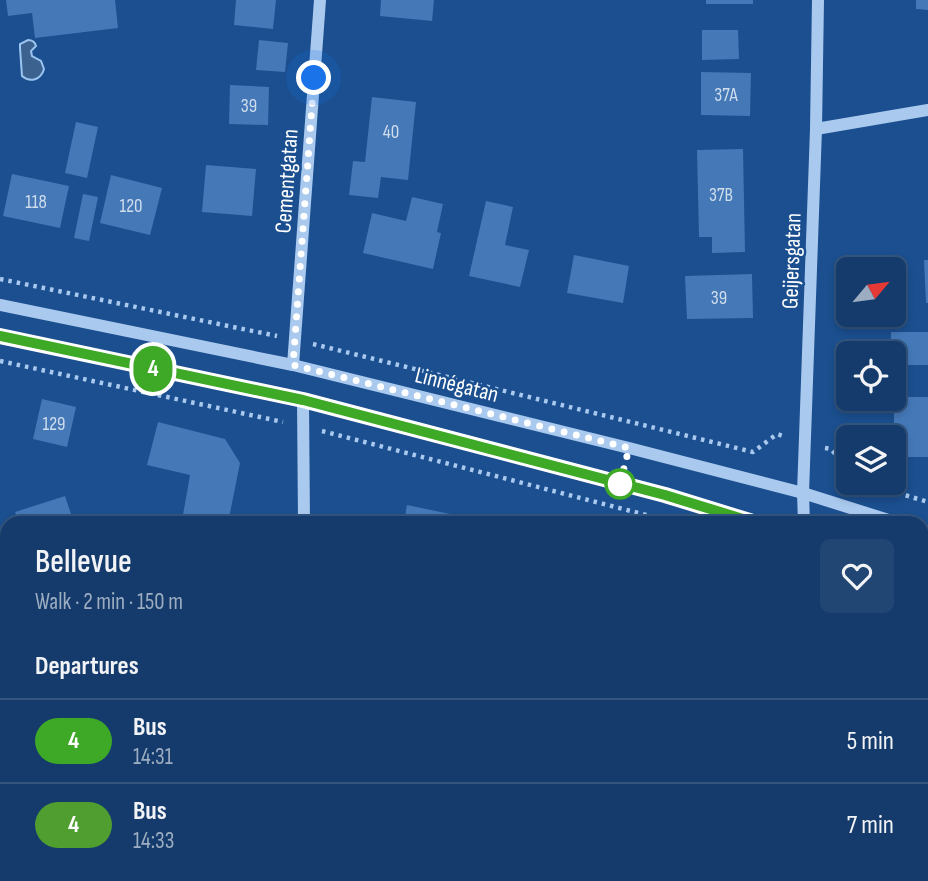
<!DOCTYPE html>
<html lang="en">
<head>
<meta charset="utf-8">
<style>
	body { margin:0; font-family:"Sofia Sans Condensed",sans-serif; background:#214673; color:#f1f3f6; height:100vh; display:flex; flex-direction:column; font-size:26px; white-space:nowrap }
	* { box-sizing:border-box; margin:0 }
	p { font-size:23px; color:#9dadc1 }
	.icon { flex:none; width:38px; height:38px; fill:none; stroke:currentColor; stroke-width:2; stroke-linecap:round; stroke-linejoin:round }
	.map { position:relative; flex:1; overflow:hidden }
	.drawer { position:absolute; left:0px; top:516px; width:929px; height:366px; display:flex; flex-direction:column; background:#143b6b; border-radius:21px 21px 0 0; box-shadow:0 4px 10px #0003,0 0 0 2px #33557e }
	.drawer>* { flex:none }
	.badge { padding:0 14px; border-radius:23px; font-size:24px; line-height:46px }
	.needle { width:46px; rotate:61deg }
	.tools { position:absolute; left:836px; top:257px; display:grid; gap:14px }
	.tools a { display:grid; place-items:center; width:70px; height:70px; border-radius:10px; background:#143b6b; box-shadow:0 4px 10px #0003,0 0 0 2px #33557e; font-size:35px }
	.you { position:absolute; width:35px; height:35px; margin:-18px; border:5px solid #fff; border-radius:50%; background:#1a73e8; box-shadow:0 0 0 10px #1a73e833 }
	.map>.badge { position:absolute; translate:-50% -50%; box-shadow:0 0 0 4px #fff }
	h2 { padding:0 35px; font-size:26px; line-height:63px }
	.round { display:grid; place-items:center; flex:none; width:74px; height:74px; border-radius:10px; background:#214673 }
	.overview { display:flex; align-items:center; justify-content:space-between; height:119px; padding:0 35px }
	h1 { font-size:33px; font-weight:600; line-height:52px }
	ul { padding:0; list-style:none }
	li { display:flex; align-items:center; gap:21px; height:84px; padding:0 35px; border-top:2px solid #33557e }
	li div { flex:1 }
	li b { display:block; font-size:26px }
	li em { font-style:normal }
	li .badge { min-width:77px; font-weight:700; text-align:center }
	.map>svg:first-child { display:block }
	.water { fill:#3c6290; stroke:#9cc4f0; stroke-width:2 }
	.building { fill:#4478b7 }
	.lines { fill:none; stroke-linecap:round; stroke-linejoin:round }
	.path { stroke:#a9c9ee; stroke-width:4.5; stroke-dasharray:3.5 5; stroke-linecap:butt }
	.minor { stroke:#a9c9ee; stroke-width:12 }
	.line-casing { stroke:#fff; stroke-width:16 }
	.line { stroke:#3ea827; stroke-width:10 }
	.walk { stroke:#fff; stroke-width:7; stroke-dasharray:0 12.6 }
	.stop-dot { fill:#fff; stroke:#3ea827; stroke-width:3.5 }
	.labels { text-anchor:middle; stroke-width:5; stroke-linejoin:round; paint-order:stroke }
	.number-label { font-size:19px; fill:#d0dded }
	.street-label { font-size:23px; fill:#fff; stroke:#1b4f8f }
</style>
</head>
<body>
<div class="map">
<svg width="928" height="881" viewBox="0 0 928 881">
	<rect width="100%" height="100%" fill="#1b4f8f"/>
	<!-- water -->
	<path class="water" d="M28 40C32 40 35 42 36 46L31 51 32 56 41 61 44 69C41 80 30 83 22 76L20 48V44Z"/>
	<!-- building -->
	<g class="building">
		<path d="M6 0H115L118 28 35 38 32 13 8 16Z"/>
		<path d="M236 0H276L273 29 234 25Z"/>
		<path d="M381 0H434L432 21 380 16Z"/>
		<rect x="706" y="0" width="47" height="4"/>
		<path d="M916 0H928V10L916 9Z"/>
		<path d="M702 30H738L739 59 702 60Z"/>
		<path d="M259 40 288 43 285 72 256 70Z"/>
		<path d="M701 72 751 73 750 116 701 115Z"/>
		<path d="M230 85 269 87 268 125 229 124Z"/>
		<path d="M372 97 416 102 408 180 381 177 378 198 349 195 353 161 365 162Z"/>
		<path d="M76 122 98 127 87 178 65 173Z"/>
		<path d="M743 149 745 252 712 253V237H699L697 150Z"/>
		<path d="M206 165 256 169 252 216 202 212Z"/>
		<path d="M12 174 69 186 60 228 3 216Z"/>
		<path d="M111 175 162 188 150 235 100 223Z"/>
		<path d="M83 194 98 197 89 241 74 238Z"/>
		<path d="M412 197 443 204 437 232 441 233 433 269 363 253 372 213 406 221Z"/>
		<path d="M486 201 513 207 505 245 529 250 520 287 469 276Z"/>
		<path d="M574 255 629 266 623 303 567 293Z"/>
		<path d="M924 260H928V303H926Z"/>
		<path d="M752 274 753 318 687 319 685 276Z"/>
		<path d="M891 332H928V365H894V354H891Z"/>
		<rect x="894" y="397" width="34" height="60"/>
		<path d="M42 399 76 407 67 447 33 439Z"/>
		<path d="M158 422 225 439 240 463 228 523H220L183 515 190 475 147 465Z"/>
		<path d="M65 496 74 523H19L15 512Z"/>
		<path d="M407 505 450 514 448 523H404Z"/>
		<path d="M191 875H244V881H192Z"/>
		<path d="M696 875H751L750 881H696Z"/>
	</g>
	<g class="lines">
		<!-- path -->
		<g class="path">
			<path d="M0 279 277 336"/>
			<path d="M313 344 753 452 777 434 786 437"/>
			<path d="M0 361 283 422"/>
			<path d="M322 431 677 523"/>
			<path d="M825 448 831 449 849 470"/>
			<path d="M865 483 928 502"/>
		</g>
		<!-- minor -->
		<g class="minor">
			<path d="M816 129 928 110"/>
			<path d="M0 305 293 365 629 448 803 493 898 523"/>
			<path d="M0 336 303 400 665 495 756 523"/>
			<path d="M293 365 320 0"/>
			<path d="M303 400 304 523"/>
			<path d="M804 523 803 493 816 129 818 0"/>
			<path d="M922 530 928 532"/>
			<path d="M922 570 928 572"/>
			<path d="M0 634 7 657"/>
			<path d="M0 770 7 768"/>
			<path d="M310 875V881"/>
			<path d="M799 881 800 875"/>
		</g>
	</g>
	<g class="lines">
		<defs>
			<path id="line" d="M0 336 303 400 665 495 756 523"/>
		</defs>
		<!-- line casing -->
		<use href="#line" class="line-casing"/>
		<!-- line -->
		<use href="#line" class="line"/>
		<!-- walk -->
		<path class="walk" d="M314 78 293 365 629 448 620 484"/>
	</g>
	<!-- markers -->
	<circle class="stop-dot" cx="620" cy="484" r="14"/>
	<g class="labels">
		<!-- number labels -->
		<g class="number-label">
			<text x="726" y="101">37A</text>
			<text x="249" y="112">39</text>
			<text x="391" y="138">40</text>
			<text x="721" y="201">37B</text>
			<text x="36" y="208">118</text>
			<text x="131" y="212">120</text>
			<text x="719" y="304">39</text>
			<text x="54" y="430">129</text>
		</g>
		<!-- street labels -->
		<g class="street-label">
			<text transform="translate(286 181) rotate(-86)" y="8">Cementgatan</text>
			<text transform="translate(791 261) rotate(-88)" y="8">Geijersgatan</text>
			<text transform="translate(457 384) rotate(14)" y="8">Linnégatan</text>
		</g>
	</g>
</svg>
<div class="tools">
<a><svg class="needle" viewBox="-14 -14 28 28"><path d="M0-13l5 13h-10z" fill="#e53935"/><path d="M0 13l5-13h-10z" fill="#9dadc1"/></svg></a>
<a><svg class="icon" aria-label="locate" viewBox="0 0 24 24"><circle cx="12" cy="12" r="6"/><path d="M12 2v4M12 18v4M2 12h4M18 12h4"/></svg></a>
<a><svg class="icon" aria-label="layers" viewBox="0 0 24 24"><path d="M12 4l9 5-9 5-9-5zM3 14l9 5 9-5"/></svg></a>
</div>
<div class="you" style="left:314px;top:78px"></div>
<b class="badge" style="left:153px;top:369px;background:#3ea827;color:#fff">4</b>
<section class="drawer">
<div class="overview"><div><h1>Bellevue</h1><p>Walk · 2 min · 150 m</p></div><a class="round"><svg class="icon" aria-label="heart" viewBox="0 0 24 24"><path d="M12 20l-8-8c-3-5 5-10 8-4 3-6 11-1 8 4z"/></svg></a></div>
<h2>Departures</h2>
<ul>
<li><span class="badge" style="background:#3ea827;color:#fff">4</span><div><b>Bus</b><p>14:31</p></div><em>5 min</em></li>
<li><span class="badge" style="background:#509e2f;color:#fff">4</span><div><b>Bus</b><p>14:33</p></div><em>7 min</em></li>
</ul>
</section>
</div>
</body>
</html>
